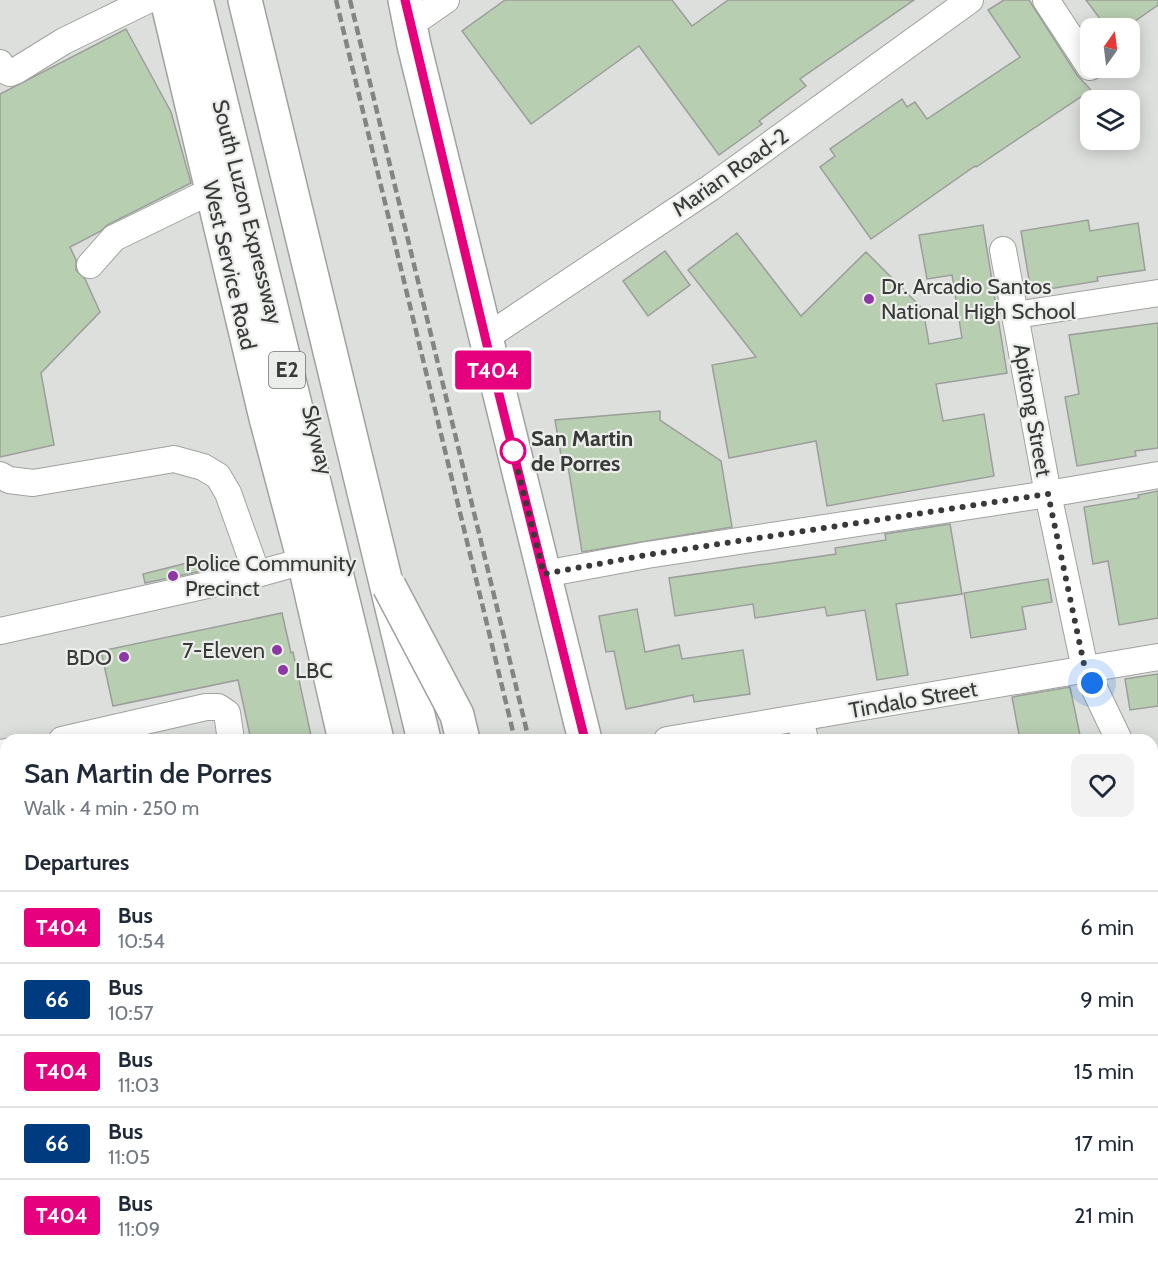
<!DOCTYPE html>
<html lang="en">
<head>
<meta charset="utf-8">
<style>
	body { margin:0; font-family:Cabin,sans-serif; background:#f2f2f3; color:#1f2937; height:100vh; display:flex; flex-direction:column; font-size:22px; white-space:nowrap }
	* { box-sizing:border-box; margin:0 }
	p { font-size:20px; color:#747a83 }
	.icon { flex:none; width:33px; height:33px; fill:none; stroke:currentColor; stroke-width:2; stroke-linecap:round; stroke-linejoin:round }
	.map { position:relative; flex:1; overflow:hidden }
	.sheet { position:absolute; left:0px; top:734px; width:1158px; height:530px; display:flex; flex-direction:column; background:#fff; border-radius:18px 18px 0 0; box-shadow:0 3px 15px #0003 }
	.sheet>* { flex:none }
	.badge { padding:0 12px; border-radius:4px; font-size:21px; line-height:39px }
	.needle { width:39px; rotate:14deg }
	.fabs { position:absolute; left:1080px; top:18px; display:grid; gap:12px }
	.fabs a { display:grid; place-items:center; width:60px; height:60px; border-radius:12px; background:#fff; box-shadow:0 3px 15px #0003; font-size:30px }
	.you { position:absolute; width:30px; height:30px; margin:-15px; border:4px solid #fff; border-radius:50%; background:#1a73e8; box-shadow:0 0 0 9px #1a73e833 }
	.map>.badge { position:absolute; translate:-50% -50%; box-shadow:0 0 0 3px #fff }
	h2 { padding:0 24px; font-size:22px; line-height:54px }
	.round { display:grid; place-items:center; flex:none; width:63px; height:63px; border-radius:12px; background:#f2f2f3 }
	.overview { display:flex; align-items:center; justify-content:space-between; height:102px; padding:0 24px }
	h1 { font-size:28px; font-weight:600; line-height:45px }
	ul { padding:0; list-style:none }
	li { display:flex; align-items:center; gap:18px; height:72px; padding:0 24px; border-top:2px solid #e0e1e3 }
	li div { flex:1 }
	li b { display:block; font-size:22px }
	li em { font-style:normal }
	li .badge { min-width:66px; font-weight:700; text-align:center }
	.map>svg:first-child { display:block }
	.green { fill:#aab8a5 }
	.building { fill:#b8ceb1; stroke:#9b9e9a; stroke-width:1.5 }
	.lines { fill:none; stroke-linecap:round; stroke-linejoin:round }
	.minor-casing { stroke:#a0a29f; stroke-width:28 }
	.major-casing { stroke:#a0a29f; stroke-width:36 }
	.highway-casing { stroke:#a0a29f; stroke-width:36 }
	.minor { stroke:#fff; stroke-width:26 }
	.major { stroke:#fff; stroke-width:33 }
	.highway { stroke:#fff; stroke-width:33 }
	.rail { stroke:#848583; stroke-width:4.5; stroke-dasharray:9 4.5; stroke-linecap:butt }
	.highway-bridge-casing { stroke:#a0a29f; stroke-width:36; stroke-linecap:butt }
	.highway-bridge { stroke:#fff; stroke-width:33 }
	.line-casing { stroke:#fff; stroke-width:14 }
	.line { stroke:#e6007e; stroke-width:9 }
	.walk { stroke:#383938; stroke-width:6; stroke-dasharray:0 10.8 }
	.poi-dot { fill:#8d38a5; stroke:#eaede9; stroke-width:2 }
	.stop-dot { fill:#fff; stroke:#e6007e; stroke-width:3 }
	.labels { text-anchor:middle; stroke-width:4.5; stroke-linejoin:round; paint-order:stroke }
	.shield { fill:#eaede9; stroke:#6d6f6d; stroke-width:1.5 }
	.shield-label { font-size:21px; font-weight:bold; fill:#383938 }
	.street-label { font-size:22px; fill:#383938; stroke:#eaede9 }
	.poi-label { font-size:22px; fill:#383938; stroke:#eaede9; text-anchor:start }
	.stop-label { font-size:22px; font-weight:bold; fill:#383938; stroke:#eaede9; text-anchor:start }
</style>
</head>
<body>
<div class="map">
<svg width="1158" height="1262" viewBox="0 0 1158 1262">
	<rect width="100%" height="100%" fill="#dddfdc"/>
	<!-- green -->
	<g class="green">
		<path d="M6 1136V1232L0 1231V1137Z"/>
		<path d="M29 1257H432L433 1262H30Z"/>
	</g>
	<!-- building -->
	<g class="building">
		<path d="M505 0H672L692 26 728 0H914L800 79 806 86 759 121 762 124 719 155 639 46 531 124 462 31Z"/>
		<path d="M1004 0H1029L1077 75 1091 90 976 167 975 166 871 239 820 167 835 156 830 149 902 99 907 107 915 102 927 119 1020 57 988 10Z"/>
		<path d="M1086 0H1158V5L1125 28H1107Z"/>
		<path d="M126 29 171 112 191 183 107 225 101 231 70 247 76 260V270L85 279 100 312 41 373 54 445 0 457V94Z"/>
		<path d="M1088 220 1090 231 1138 223 1145 270 1097 277 1098 281 1031 292 1021 231Z"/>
		<path d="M983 225 1007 373 936 384 943 421 984 414 994 476 827 506 816 441 729 458 712 365 756 357 688 270 737 233 801 316 866 252 923 309 929 344 962 338 952 275 927 279 919 235Z"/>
		<path d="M665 251 690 285 648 316 623 281Z"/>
		<path d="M1158 323V448L1135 451 1136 456 1077 466 1065 397 1079 394 1069 335Z"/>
		<path d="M660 411V420L721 461 732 527 582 552 568 466 563 467 555 420Z"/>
		<path d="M1158 491V618L1119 625 1108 561 1093 564 1084 507 1139 498 1138 495Z"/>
		<path d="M950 524 962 594 896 604 908 675 877 680 865 610 827 616 825 607 755 618 753 604 675 616 669 578 836 554 835 548 886 540 885 534Z"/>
		<path d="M199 560 202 571 145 583 143 574Z"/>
		<path d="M1048 579 1052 602 1022 607 1026 629 971 638 964 593Z"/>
		<path d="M637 609 645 652 679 645 682 659 743 650 750 694 694 702 693 695 626 709 614 651 606 652 599 616Z"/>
		<path d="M282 613 291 653 293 652 312 740H251L238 680 113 706 101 651Z"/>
		<path d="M1158 674V706L1130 710 1125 679Z"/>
		<path d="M1070 687 1081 740H1020L1012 697Z"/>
	</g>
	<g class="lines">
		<defs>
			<g id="minor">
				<path d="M1046 0 1090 67"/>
				<path d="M411 24 446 0"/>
				<path d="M0 63 3 70 10 73 17 70 64 41 148 0"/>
				<path d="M1003 250 1048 494 1085 669 1119 740"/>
				<path d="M90 265 114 238 213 190"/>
				<path d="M1016 315 1158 293"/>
				<path d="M485 338 710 188 970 0"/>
				<path d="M0 475 9 480 33 483 174 459 203 467 218 476 228 493 257 574"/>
				<path d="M544 574 647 555 1048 494 1158 475"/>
				<path d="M0 631 257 574 304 561"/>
				<path d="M800 718 805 740"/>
				<path d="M62 740 206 707H218L227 713 231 740"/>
				<path d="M667 740 1158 657"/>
				<path d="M0 753 6 752"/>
				<path d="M1152 808 1158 820"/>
				<path d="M0 825 6 823"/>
				<path d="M0 1077 6 1076"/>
				<path d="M0 1126 6 1124"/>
				<path d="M0 1248 6 1249"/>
				<path d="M928 1257 929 1262"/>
				<path d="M1149 1257 1150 1262"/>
				<path d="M257 1262 279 1257"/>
			</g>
			<g id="major">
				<path d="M167 0 266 418 304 561 345 740"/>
				<path d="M405 0 414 45 585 740"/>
				<path d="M710 1257 712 1262"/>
			</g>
			<g id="highway">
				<path d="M196 0 377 740"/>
				<path d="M245 0 424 740"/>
				<path d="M504 1257 505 1262"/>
				<path d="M545 1257 547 1262"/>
				<path d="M598 1257 599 1262"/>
				<path d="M467 1262V1257"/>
			</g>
		</defs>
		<!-- minor casing -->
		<use href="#minor" class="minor-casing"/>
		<!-- major casing -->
		<use href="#major" class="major-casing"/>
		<!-- highway casing -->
		<use href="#highway" class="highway-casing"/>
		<!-- minor -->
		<use href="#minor" class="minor"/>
		<!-- major -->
		<use href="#major" class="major"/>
		<!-- highway -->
		<use href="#highway" class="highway"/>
		<!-- rail -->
		<g class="rail">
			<path d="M336 0 515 740"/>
			<path d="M350 0 529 740"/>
		</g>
		<defs>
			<path id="highway-bridge" d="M389 586 457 715 463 740"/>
		</defs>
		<!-- highway-bridge casing -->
		<use href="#highway-bridge" class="highway-bridge-casing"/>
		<!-- highway-bridge -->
		<use href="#highway-bridge" class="highway-bridge"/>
	</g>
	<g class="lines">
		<defs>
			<path id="line" d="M405 0 492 366 585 740"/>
		</defs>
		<!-- line casing -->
		<use href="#line" class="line-casing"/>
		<!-- line -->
		<use href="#line" class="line"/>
		<!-- walk -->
		<path class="walk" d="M513 451 544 574 647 555 1048 494 1085 669 1092 683"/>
	</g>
	<!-- markers -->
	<g class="poi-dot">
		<circle cx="869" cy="299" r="6"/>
		<circle cx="173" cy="576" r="6"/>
		<circle cx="277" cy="650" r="6"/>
		<circle cx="124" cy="657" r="6"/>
		<circle cx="283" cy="670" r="6"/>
	</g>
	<circle class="stop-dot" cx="513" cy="451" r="12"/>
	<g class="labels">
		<!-- shield labels -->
		<rect class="shield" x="269" y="352" width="36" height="36" rx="4.5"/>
		<g class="shield-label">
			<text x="287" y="377">E2</text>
		</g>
		<!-- street labels -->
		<g class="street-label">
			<text transform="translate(730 172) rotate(-35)" y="8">Marian Road-2</text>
			<text transform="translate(248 212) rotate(76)" y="8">South Luzon Expressway</text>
			<text transform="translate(230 265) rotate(77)" y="8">West Service Road</text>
			<text transform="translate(1033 410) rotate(80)" y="8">Apitong Street</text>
			<text transform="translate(318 440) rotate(76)" y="8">Skyway</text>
			<text transform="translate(913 699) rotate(-10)" y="8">Tindalo Street</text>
		</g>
		<!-- poi labels -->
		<g class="poi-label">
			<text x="881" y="294">Dr. Arcadio Santos<tspan x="881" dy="25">National High School</tspan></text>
			<text x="185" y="571">Police Community<tspan x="185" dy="25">Precinct</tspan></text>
			<text x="265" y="658" text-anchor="end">7-Eleven</text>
			<text x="112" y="665" text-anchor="end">BDO</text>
			<text x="295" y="678">LBC</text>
		</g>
		<!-- stop labels -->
		<g class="stop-label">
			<text x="531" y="446">San Martin<tspan x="531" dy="25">de Porres</tspan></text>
		</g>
	</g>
</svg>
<div class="fabs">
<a><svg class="needle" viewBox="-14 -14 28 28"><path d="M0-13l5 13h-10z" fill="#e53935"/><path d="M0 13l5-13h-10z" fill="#747a83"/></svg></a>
<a><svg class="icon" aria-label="layers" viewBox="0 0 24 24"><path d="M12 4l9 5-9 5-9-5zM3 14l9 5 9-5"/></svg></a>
</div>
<div class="you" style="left:1092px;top:683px"></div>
<b class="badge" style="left:493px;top:370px;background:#e6007e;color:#fff">T404</b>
<section class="sheet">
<div class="overview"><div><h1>San Martin de Porres</h1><p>Walk · 4 min · 250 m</p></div><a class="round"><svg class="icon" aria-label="heart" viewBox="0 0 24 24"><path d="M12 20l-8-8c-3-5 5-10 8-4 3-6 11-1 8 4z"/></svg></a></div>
<h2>Departures</h2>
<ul>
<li><span class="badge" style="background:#e6007e;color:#fff">T404</span><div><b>Bus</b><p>10:54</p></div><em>6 min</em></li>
<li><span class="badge" style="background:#003b80;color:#fff">66</span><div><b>Bus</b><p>10:57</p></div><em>9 min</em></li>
<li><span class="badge" style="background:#e6007e;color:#fff">T404</span><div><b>Bus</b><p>11:03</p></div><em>15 min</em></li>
<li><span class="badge" style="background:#003b80;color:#fff">66</span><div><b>Bus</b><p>11:05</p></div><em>17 min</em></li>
<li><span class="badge" style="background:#e6007e;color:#fff">T404</span><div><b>Bus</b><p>11:09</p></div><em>21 min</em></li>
</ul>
</section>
</div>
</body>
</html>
